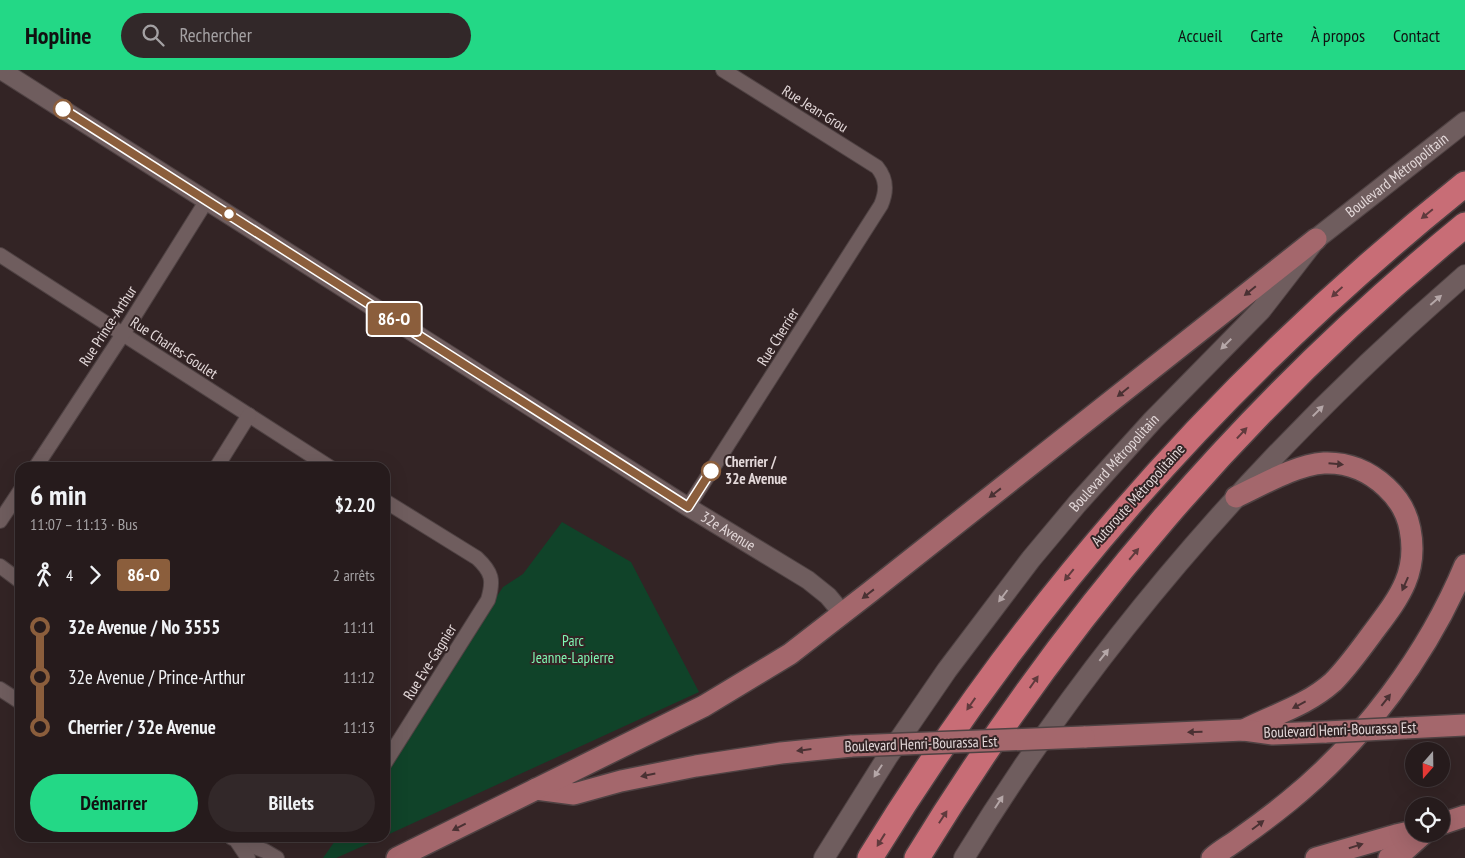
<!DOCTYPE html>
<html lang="fr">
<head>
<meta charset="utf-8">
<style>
	body { margin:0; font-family:"PT Sans Narrow",sans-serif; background:#322829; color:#f1f3f6; height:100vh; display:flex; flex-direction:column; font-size:19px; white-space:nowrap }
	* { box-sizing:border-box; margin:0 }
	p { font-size:16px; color:#a4a1a3 }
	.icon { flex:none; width:28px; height:28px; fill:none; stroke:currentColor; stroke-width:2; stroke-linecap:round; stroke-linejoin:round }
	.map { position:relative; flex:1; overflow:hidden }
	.panel { position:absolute; left:15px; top:392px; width:375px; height:380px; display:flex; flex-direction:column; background:#261b1c; border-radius:15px; box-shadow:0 5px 20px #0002,0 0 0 1px #42393b }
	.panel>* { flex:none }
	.badge { padding:0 10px; border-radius:4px; font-size:18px; line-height:32px }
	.needle { width:32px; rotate:200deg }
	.tools { position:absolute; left:1405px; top:672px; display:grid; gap:10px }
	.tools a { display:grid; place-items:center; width:45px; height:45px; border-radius:50%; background:#261b1c; box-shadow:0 5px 20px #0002,0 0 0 1px #42393b; font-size:25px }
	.map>.badge { position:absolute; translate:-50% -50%; box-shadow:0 0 0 2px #fff }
	.legs { display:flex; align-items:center; gap:8px; height:55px; padding:0 15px; font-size:16px }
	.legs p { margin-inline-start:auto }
	.summary { display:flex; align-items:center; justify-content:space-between; height:85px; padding:0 15px }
	h1 { font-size:28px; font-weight:700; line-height:38px }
	.action { display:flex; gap:10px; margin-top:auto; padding:10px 15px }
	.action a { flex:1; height:58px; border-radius:30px; background:#23d886; color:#111; font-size:20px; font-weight:700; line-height:58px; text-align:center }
	.action a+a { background:#322829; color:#f1f3f6 }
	ul { padding:0 15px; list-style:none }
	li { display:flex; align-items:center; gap:18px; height:50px; font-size:19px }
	li i { display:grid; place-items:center; width:8px; height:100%; margin:0 6px; background:currentColor }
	li i::after { content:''; width:12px; height:12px; margin:-6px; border:4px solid; border-radius:50%; background:#261b1c }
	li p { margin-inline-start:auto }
	li:first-child i { background:linear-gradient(#0000 50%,currentColor 0) }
	li:last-child i { background:linear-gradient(currentColor 50%,#0000 0) }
	header { display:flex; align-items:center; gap:30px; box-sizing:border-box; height:70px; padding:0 25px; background:#23d886; color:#111 }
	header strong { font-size:24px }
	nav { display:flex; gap:28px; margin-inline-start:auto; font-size:18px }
	.search { width:350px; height:45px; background:#322829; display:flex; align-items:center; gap:12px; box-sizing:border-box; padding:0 18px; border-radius:28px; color:#a4a1a3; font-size:19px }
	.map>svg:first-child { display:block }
	.green { fill:#104329 }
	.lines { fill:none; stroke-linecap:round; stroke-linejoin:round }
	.minor-casing { stroke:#4f4243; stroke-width:16 }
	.tertiary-casing { stroke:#4f4243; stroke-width:20 }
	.secondary-casing { stroke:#4f4243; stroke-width:22 }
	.primary-casing { stroke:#4f4243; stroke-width:24 }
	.motorway-casing { stroke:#4f4243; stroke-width:28 }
	.minor { stroke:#6f5d5e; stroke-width:14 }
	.tertiary { stroke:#6f5d5e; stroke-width:18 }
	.secondary { stroke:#6f5d5e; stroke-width:20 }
	.primary { stroke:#a4676c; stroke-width:21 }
	.motorway { stroke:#c86d76; stroke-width:25 }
	.primary-bridge-casing { stroke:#4f4243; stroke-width:24; stroke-linecap:butt }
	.primary-bridge { stroke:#a4676c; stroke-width:21 }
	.oneway { fill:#603a3d }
	.oneway2 { fill:#4a3133 }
	.oneway3 { fill:#b5a7a8 }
	.line-1-casing { stroke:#fff; stroke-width:11 }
	.line-1 { stroke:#8b5e3c; stroke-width:8 }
	.stop-1-dot { fill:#fff; stroke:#8b5e3c; stroke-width:2.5 }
	.labels { text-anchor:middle; stroke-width:4; stroke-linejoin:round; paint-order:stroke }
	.street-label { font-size:15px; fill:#e4d9da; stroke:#332425 }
	.stop-label { font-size:15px; font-weight:bold; fill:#e4d9da; stroke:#332425; text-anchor:start }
	.park-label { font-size:15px; fill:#7ff8b3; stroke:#332425 }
</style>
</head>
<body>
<header>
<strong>Hopline</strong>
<div class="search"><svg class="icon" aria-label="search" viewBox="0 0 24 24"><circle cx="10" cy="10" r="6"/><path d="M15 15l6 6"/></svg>Rechercher</div>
<nav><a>Accueil</a><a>Carte</a><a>À propos</a><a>Contact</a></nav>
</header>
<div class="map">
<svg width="1465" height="788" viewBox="0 0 1465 788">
	<rect width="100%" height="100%" fill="#332425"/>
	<!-- green -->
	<g class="green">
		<path d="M562 452 631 492 699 622 385 766V695L503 517 523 504Z"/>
		<path d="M337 768H381L336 788H323Z"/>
	</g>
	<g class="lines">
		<defs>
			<g id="minor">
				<path d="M0 185 331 398"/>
				<path d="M35 398 123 264 207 130"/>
				<path d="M216 398 249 345"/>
				<path d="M385 431 477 488C492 502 494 510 488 530L385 693"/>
				<path d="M688 437 881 135C887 121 887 109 877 97L723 0"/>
				<path d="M0 451 20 421"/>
				<path d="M0 496 20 511"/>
				<path d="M0 619 20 632"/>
				<path d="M232 768 265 781 277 788"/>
				<path d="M236 770 248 788"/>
			</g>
			<g id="tertiary">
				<path id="s1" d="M1 0 688 437 808 510 828 526 843 544"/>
			</g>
			<g id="secondary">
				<path id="s2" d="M824 788 888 686 947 600 1031 489 1077 434 1153 350 1261 240 1316 169 1465 52"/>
				<path d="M964 788C1099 568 1270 374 1465 205"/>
			</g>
			<g id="primary">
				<path d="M1236 427C1262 415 1295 395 1324 393 1347 392 1369 401 1386 417 1398 428 1407 443 1410 459 1419 505 1397 530 1371 565 1359 581 1347 598 1333 612 1306 636 1275 644 1244 660"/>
				<path d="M1405 658 1465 655"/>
				<path d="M1084 667 1244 660 1273 664 1326 662"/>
				<path d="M536 719 574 724 621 711 696 696 781 683 852 676"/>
				<path d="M1441 754 1465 746"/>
				<path d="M397 788 704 636 790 584 870 522 1316 169"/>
				<path d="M1212 788C1221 780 1231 775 1240 768 1257 756 1273 744 1289 731 1364 670 1428 584 1465 495"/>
				<path d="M1316 788 1396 765 1414 761"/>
				<path d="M1389 788 1403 782 1423 764"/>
			</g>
			<g id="motorway">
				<path d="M870 788C1028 530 1229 303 1465 114"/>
				<path d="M917 788C1063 549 1248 332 1465 155"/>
			</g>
		</defs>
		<!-- minor casing -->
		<use href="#minor" class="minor-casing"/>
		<!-- tertiary casing -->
		<use href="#tertiary" class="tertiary-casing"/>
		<!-- secondary casing -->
		<use href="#secondary" class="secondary-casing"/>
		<!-- primary casing -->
		<use href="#primary" class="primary-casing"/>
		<!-- motorway casing -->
		<use href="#motorway" class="motorway-casing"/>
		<!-- minor -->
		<use href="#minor" class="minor"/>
		<!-- tertiary -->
		<use href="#tertiary" class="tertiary"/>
		<!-- secondary -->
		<use href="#secondary" class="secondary"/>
		<!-- primary -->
		<use href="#primary" class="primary"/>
		<!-- motorway -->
		<use href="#motorway" class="motorway"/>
		<defs>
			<g id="primary-bridge">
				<path d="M1326 662 1405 658"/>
				<path d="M852 676 1084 667"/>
			</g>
		</defs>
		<!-- primary-bridge casing -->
		<use href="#primary-bridge" class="primary-bridge-casing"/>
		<!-- primary-bridge -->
		<use href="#primary-bridge" class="primary-bridge"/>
	</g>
	<!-- one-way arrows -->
	<defs><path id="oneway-solid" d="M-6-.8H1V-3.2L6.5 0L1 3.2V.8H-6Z" transform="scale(1.25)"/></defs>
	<g class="oneway">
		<use href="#oneway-solid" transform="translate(1427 144) rotate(141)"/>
		<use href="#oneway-solid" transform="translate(1337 222) rotate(137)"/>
		<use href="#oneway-solid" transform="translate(1242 363) rotate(-47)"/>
		<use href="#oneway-solid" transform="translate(1134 484) rotate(-50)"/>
		<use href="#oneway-solid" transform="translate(1069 505) rotate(129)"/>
		<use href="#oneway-solid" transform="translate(1034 612) rotate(-55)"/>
		<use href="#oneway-solid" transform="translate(971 634) rotate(125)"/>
		<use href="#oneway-solid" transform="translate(943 747) rotate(-57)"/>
		<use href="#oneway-solid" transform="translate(881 770) rotate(122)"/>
	</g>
	<g class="oneway2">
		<use href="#oneway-solid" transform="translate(1250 221) rotate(141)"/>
		<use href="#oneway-solid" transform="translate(1123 322) rotate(141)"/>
		<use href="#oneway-solid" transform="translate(1336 394) rotate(5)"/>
		<use href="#oneway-solid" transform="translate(995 423) rotate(142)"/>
		<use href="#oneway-solid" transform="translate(1405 514) rotate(114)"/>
		<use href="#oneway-solid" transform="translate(868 524) rotate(142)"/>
		<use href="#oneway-solid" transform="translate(1386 630) rotate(-52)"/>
		<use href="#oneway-solid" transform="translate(1299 635) rotate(152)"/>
		<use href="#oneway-solid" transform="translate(1195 662) rotate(178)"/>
		<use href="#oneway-solid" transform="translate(804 680) rotate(173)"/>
		<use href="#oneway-solid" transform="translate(648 705) rotate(168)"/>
		<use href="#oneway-solid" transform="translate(1258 755) rotate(-37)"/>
		<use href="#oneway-solid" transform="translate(459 757) rotate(153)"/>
		<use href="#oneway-solid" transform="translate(1356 776) rotate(-17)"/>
	</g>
	<g class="oneway3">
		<use href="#oneway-solid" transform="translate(1436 230) rotate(-41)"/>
		<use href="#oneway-solid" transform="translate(1226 274) rotate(135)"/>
		<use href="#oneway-solid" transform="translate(1318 341) rotate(-45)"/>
		<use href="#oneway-solid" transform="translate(1003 526) rotate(127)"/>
		<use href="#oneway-solid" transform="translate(1104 585) rotate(-52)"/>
		<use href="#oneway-solid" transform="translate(878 701) rotate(123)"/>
		<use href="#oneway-solid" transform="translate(999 732) rotate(-57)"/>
	</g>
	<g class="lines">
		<defs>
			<path id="line-1" d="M63 39 688 437 711 401"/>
		</defs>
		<!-- line-1 casing -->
		<use href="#line-1" class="line-1-casing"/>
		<!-- line-1 -->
		<use href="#line-1" class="line-1"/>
	</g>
	<!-- markers -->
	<g class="stop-1-dot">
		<circle cx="63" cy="39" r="9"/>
		<circle cx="229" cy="144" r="6"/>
		<circle cx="711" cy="401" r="9"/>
	</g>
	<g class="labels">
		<!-- street labels -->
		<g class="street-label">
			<text transform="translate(815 39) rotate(32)" y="5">Rue Jean-Grou</text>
			<text dy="5" stroke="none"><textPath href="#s2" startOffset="896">Boulevard Métropolitain</textPath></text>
			<text transform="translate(108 256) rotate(-57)" y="5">Rue Prince-Arthur</text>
			<text transform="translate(778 267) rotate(-58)" y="5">Rue Cherrier</text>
			<text transform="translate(174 278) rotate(33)" y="5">Rue Charles-Goulet</text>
			<text dy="5" stroke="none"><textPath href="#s2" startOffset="491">Boulevard Métropolitain</textPath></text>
			<text transform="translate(1138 425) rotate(-48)" y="5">Autoroute Métropolitaine</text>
			<text dy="5" stroke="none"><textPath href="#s1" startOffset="861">32e Avenue</textPath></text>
			<text transform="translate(430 592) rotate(-58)" y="5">Rue Eve-Gagnier</text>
			<text transform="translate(1340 660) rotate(-2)" y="5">Boulevard Henri-Bourassa Est</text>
			<text transform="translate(921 674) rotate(-2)" y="5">Boulevard Henri-Bourassa Est</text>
		</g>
		<!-- stop labels -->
		<g class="stop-label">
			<text x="725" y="397">Cherrier /<tspan x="725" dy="17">32e Avenue</tspan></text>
		</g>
		<!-- park labels -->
		<g class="park-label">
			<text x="573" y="576">Parc<tspan x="573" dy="17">Jeanne-Lapierre</tspan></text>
		</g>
	</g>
</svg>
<div class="tools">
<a><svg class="needle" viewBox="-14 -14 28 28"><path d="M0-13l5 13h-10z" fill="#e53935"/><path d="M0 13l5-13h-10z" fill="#a4a1a3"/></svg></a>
<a><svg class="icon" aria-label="locate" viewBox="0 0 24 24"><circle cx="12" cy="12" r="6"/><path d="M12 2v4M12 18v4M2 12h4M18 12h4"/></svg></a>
</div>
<b class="badge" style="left:394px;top:249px;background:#8b5e3c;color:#fff">86-O</b>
<section class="panel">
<div class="summary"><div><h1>6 min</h1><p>11:07 – 11:13 · Bus</p></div><b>$2.20</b></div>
<div class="legs"><svg class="icon" aria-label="walk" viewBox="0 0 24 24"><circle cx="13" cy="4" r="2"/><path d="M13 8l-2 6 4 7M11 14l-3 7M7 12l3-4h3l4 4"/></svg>4<svg class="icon" aria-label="forward" viewBox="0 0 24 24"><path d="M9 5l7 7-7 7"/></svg><b class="badge" style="background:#8b5e3c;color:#fff">86-O</b><p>2 arrêts</p></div>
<ul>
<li><i style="color:#8b5e3c"></i><b>32e Avenue / No 3555</b><p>11:11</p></li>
<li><i style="color:#8b5e3c"></i><span>32e Avenue / Prince-Arthur</span><p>11:12</p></li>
<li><i style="color:#8b5e3c"></i><b>Cherrier / 32e Avenue</b><p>11:13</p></li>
</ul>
<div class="action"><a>Démarrer</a><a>Billets</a></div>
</section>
</div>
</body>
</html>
